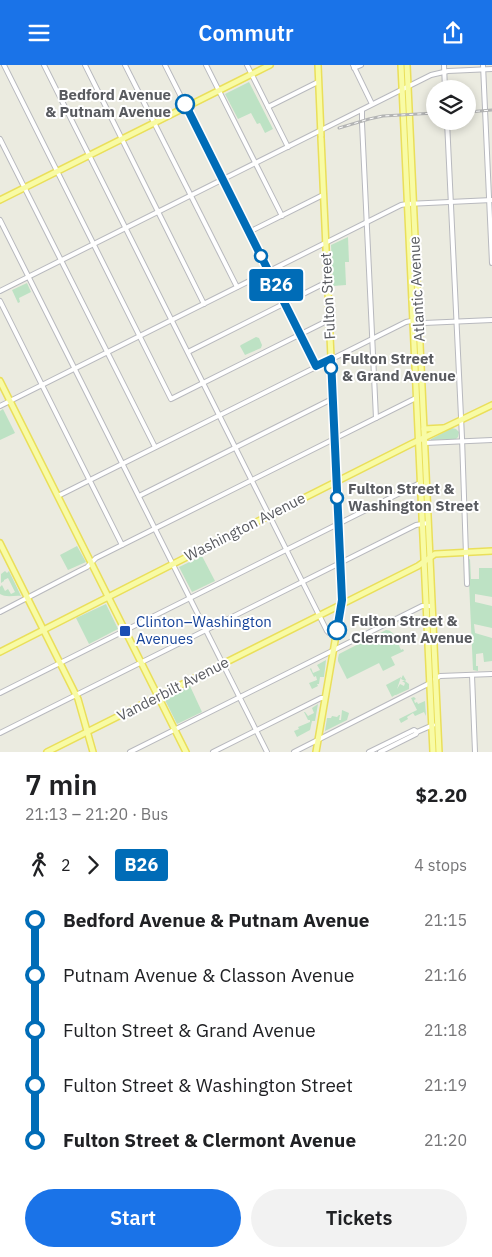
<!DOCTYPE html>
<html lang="en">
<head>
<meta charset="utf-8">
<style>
	body { margin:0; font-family:"IBM Plex Sans",sans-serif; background:#f2f2f2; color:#202124; height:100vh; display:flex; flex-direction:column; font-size:19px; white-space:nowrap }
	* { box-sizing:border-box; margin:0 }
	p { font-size:16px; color:#757577 }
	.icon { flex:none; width:28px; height:28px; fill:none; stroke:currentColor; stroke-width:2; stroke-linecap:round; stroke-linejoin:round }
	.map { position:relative; height:687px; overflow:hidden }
	.panel { display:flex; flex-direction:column; background:#fff; flex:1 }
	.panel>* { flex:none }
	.badge { padding:0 10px; border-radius:4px; font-size:18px; line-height:32px }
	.controls { position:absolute; left:426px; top:15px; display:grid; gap:10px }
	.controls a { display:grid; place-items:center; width:50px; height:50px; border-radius:50%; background:#fff; box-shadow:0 2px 8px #0003; font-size:25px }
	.map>.badge { position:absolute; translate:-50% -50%; box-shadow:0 0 0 2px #fff }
	.legs { display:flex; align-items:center; gap:8px; height:55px; padding:0 25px; font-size:16px }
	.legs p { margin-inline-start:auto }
	.head { display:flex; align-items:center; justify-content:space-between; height:85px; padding:0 25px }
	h1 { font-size:28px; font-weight:600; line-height:38px }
	.action { display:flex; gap:10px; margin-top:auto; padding:10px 25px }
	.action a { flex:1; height:58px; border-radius:30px; background:#1a73e8; color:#fff; font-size:20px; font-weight:600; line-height:58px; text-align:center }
	.action a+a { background:#f2f2f2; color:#202124 }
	ul { padding:0 25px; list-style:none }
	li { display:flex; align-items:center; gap:18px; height:55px; font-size:19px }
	li i { display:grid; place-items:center; width:8px; height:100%; margin:0 6px; background:currentColor }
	li i::after { content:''; width:12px; height:12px; margin:-6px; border:4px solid; border-radius:50%; background:#fff }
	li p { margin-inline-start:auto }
	li:first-child i { background:linear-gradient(#0000 50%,currentColor 0) }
	li:last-child i { background:linear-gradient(currentColor 50%,#0000 0) }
	header { display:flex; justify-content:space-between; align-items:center; height:65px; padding:0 25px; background:#1a73e8; color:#fff; font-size:22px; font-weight:600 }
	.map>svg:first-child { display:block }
	.green { fill:#bde2c4 }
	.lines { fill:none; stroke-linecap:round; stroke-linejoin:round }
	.minor-casing { stroke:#b8b9be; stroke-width:6 }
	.major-casing { stroke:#eadf5a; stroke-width:8 }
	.minor { stroke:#fff; stroke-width:4 }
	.major { stroke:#f8fba5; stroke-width:5 }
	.rail-casing { stroke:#b3b4b4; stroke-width:3 }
	.rail { stroke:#fff; stroke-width:1; stroke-dasharray:4; stroke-linecap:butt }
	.line-1-casing { stroke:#fff; stroke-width:11 }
	.line-1 { stroke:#006cb7; stroke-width:8 }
	.stop-1-dot { fill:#fff; stroke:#006cb7; stroke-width:2.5 }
	.transit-dot { fill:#1a4fb4; stroke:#fff; stroke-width:2 }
	.labels { text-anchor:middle; stroke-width:4; stroke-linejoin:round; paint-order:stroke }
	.stop-label { font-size:15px; font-weight:bold; fill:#595b60; stroke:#fff; text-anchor:start }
	.street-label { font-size:15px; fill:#595b60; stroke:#fff }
	.transit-label { font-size:15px; fill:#164399; stroke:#fff; text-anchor:start }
</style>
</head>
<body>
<header><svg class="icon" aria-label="menu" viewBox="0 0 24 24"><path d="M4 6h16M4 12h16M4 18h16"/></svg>Commutr<svg class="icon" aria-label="share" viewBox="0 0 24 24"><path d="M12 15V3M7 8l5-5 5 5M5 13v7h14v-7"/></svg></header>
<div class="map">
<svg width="492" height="687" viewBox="0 0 492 687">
	<rect width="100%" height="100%" fill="#ebebe0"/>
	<!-- green -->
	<g class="green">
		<path d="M249 17 273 64 265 68 260 58 257 59 251 48 238 54 225 29Z"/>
		<path d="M348 172 349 197H345L346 220 333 221 331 180Z"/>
		<path d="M27 218 31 227 19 233 20 237 18 238 12 225Z"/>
		<path d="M256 272 259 273 262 280 261 283 245 290 240 281 241 280Z"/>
		<path d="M3 344 15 368 0 375V346Z"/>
		<path d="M452 363 456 364 459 367 458 372 456 374 432 375 431 377V374Z"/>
		<path d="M77 481 86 497 68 505 60 490Z"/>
		<path d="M202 491 215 516 192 527 179 502Z"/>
		<path d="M470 494 471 514H479V503H492V532L475 529V537L492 541V563L474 559 475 568 492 573V596L484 597 483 588 476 589V601H478V606L473 605 468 495Z"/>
		<path d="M5 506 7 508 9 506 21 531C15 530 6 533 0 529V522L2 520 5 526 8 524 11 529 15 527 8 513 4 515V516L1 518V509Z"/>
		<path d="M106 539 118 564 89 579 76 553Z"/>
		<path d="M386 565C395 565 398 578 401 585L403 584 404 586 391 592 395 600 383 606 379 598 347 614 338 596V593L339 589Z"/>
		<path d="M326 595 324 612H320L319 619H317L318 621 312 624 309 618 317 615 316 611 314 612 310 604 311 603 313 608 320 605 317 600Z"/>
		<path d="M403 610 406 615 405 616 409 619V624L396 630H395L392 632 386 620 401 612 397 624 400 619 404 621 405 618 402 616H405L401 614Z"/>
		<path d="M190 621 202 647 177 659 164 633Z"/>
		<path d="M414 632 416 634 414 635 415 638 417 637 418 639 425 636 426 651 424 647 415 651 413 648 407 652 408 654 401 658 399 654 417 645 411 633Z"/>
		<path d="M318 639 315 656H312L310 665 297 672 294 666 299 664 298 662 310 657V655H308L304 647H305L308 651 314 648 312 643Z"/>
		<path d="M342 645 349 648 347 655 325 666 327 653H331L332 651 337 652 339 650H340L339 655H341Z"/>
	</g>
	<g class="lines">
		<defs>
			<g id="minor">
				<path d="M4 0 171 334 329 255"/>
				<path d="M44 0 327 566 329 568 336 569"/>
				<path d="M85 0 204 239"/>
				<path d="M125 0 237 222"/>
				<path d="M165 0 317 301"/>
				<path d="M206 0 282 151"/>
				<path d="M247 0 288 82"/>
				<path d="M353 0 372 39"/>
				<path d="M444 0 445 24"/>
				<path d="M483 0 492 198"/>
				<path d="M354 3 361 0"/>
				<path d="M268 42 318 17"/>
				<path d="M362 45V57"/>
				<path d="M447 56 462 373 467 519"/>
				<path d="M362 58 376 353"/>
				<path d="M0 74 155 382"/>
				<path d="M0 155 267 687"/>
				<path d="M249 167 323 130"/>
				<path d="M0 226 431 10 448 6 492 4"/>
				<path d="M0 236 122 480"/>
				<path d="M188 287 327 217"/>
				<path d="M0 341 401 140 407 139 492 135"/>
				<path d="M425 378 492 375"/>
				<path d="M58 431 406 257 411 256 424 258 492 255"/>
				<path d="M139 431 332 334"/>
				<path d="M0 547 79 506 87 502 96 493 416 333"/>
				<path d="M472 610 475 687"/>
				<path d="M435 614 440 611 492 609"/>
				<path d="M0 628 420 418"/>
				<path d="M0 668 416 460 428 458"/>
				<path d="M130 687 422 541H432"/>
				<path d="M213 687 321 633H325"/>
				<path d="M294 687 430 618"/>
				<path d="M369 687 414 665 417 667"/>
				<path d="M380 687 416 669 417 667 433 660"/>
			</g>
			<g id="major">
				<path d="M318 0 321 71"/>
				<path d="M401 0 433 687"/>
				<path d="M407 0 439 687"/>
				<path d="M0 135 270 0"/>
				<path d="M0 316 186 687"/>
				<path d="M424 364 443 363"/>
				<path d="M0 478 78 634 93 687"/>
				<path d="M0 587 173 499 411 379 492 340"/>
				<path d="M47 687 418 501 435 489 492 486"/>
				<path d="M316 687 342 535 321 73"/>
			</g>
		</defs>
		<!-- minor casing -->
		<use href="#minor" class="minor-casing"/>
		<!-- major casing -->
		<use href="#major" class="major-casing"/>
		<!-- minor -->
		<use href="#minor" class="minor"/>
		<!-- major -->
		<use href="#major" class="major"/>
		<defs>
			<g id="rail">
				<path d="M468 47 492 45"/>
				<path d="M339 63 369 54 383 51 435 48"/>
			</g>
		</defs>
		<!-- rail casing -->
		<use href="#rail" class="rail-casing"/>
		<!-- rail -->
		<use href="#rail" class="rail"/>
	</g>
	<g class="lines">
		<defs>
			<path id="line-1" d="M185 39 316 301 331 294 342 535 337 565"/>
		</defs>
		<!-- line-1 casing -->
		<use href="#line-1" class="line-1-casing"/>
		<!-- line-1 -->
		<use href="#line-1" class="line-1"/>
	</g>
	<!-- markers -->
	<g class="stop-1-dot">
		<circle cx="185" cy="39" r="9"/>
		<circle cx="261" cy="191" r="6"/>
		<circle cx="331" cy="303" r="6"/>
		<circle cx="337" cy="433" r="6"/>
		<circle cx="337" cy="565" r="9"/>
	</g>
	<rect class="transit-dot" x="119" y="560" width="12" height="12" rx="2.5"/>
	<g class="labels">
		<!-- stop labels -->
		<g class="stop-label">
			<text x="171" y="35" text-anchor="end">Bedford Avenue<tspan x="171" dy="17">&amp; Putnam Avenue</tspan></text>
			<text x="342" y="299">Fulton Street<tspan x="342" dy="17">&amp; Grand Avenue</tspan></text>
			<text x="348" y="429">Fulton Street &amp;<tspan x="348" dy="17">Washington Street</tspan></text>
			<text x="351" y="561">Fulton Street &amp;<tspan x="351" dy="17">Clermont Avenue</tspan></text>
		</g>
		<!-- street labels -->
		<g class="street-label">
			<text transform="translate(417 224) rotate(-93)" y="5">Atlantic Avenue</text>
			<text transform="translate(328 231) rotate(-93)" y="5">Fulton Street</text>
			<text transform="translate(245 462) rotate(-27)" y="5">Washington Avenue</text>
			<text transform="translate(173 624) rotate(-27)" y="5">Vanderbilt Avenue</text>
		</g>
		<!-- transit labels -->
		<g class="transit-label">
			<text x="136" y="562">Clinton–Washington<tspan x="136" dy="17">Avenues</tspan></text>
		</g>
	</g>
</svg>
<div class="controls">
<a><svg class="icon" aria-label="layers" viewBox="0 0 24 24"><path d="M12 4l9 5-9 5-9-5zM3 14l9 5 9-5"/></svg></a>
</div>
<b class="badge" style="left:276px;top:220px;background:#006cb7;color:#fff">B26</b>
</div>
<section class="panel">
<div class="head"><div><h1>7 min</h1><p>21:13 – 21:20 · Bus</p></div><b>$2.20</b></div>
<div class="legs"><svg class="icon" aria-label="walk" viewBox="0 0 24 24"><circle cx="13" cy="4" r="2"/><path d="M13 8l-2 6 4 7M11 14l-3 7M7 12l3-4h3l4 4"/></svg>2<svg class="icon" aria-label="forward" viewBox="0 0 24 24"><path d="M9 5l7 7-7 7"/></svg><b class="badge" style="background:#006cb7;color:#fff">B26</b><p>4 stops</p></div>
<ul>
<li><i style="color:#006cb7"></i><b>Bedford Avenue &amp; Putnam Avenue</b><p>21:15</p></li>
<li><i style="color:#006cb7"></i><span>Putnam Avenue &amp; Classon Avenue</span><p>21:16</p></li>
<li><i style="color:#006cb7"></i><span>Fulton Street &amp; Grand Avenue</span><p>21:18</p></li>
<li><i style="color:#006cb7"></i><span>Fulton Street &amp; Washington Street</span><p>21:19</p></li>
<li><i style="color:#006cb7"></i><b>Fulton Street &amp; Clermont Avenue</b><p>21:20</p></li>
</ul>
<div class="action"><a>Start</a><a>Tickets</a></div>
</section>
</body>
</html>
